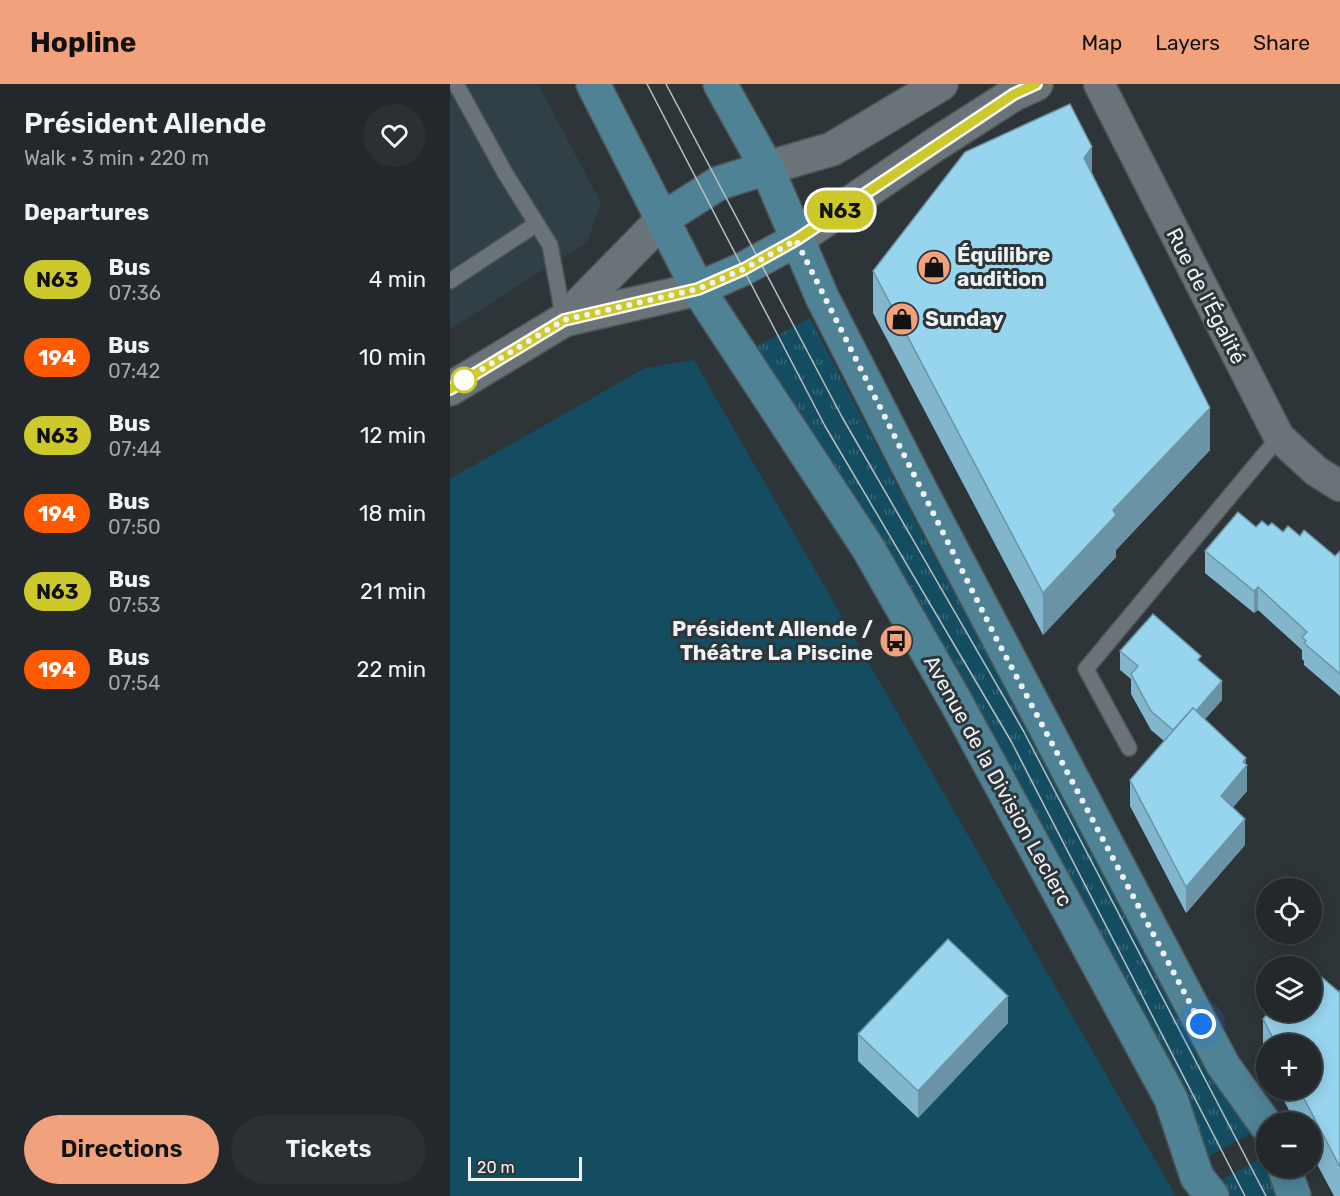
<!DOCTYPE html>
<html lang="en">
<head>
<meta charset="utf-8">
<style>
	body { margin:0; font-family:Rubik,sans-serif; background:#2a3033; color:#f1f3f6; height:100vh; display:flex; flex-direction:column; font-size:22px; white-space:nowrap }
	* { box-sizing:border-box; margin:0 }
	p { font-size:20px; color:#a2a6a9 }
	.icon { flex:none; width:33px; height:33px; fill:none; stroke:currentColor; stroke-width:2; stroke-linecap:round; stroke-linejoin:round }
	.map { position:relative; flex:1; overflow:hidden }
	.panel { display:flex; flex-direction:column; background:#22282b; width:450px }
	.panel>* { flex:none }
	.badge { padding:0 12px; border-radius:20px; font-size:21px; line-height:39px }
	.buttons { position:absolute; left:806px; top:794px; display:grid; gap:12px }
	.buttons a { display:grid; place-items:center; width:66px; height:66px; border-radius:50%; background:#22282b; box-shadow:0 3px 15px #0003,0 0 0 2px #3f4447; font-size:30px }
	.scale { position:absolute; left:18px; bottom:15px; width:114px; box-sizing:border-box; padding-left:6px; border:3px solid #edf3f5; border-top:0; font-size:16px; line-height:21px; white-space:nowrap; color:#edf3f5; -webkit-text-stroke:4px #2d3539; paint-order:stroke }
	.you { position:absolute; width:30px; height:30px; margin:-15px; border:4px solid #fff; border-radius:50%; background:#1a73e8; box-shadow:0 0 0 9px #1a73e833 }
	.map>.badge { position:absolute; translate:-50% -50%; box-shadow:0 0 0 3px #fff }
	h2 { padding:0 24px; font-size:22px; line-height:54px }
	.round { display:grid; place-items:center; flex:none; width:63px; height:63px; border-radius:32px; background:#2a3033 }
	.headline { display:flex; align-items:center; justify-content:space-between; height:102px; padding:0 24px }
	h1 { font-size:28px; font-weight:600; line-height:45px }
	.button { display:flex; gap:12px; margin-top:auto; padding:12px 24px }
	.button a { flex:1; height:69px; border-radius:36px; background:#f1a17c; color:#111; font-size:24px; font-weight:600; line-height:69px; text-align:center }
	.button a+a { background:#2a3033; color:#f1f3f6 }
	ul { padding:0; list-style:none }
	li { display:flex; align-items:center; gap:18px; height:78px; padding:0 24px }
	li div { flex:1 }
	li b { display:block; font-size:22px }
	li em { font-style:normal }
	li .badge { min-width:66px; font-weight:700; text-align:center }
	header { display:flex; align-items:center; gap:36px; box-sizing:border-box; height:84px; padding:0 30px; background:#f1a17c; color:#111 }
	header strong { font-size:28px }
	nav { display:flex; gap:33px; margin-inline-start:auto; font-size:21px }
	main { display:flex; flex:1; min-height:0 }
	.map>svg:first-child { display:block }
	.built { fill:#304046 }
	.grass { fill:url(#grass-tufts) }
	.pitch { fill:#144d61 }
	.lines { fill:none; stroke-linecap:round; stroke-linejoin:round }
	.service-casing { stroke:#4d5557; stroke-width:18 }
	.minor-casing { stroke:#4d5557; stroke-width:33 }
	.secondary-casing { stroke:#4d5557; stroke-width:36 }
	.primary-casing { stroke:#4d5557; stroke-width:36 }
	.service { stroke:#6a7478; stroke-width:15 }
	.minor { stroke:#6a7478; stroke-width:30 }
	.secondary { stroke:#6a7478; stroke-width:33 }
	.primary { stroke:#4f8295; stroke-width:33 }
	.tram { stroke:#b8bfc1; stroke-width:1.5 }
	.wall { fill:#82b6cc }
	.shaded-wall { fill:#6a94a6 }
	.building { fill:#97d4ed; stroke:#6a94a6; stroke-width:1.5 }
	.line-casing { stroke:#fff; stroke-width:14 }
	.line { stroke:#cec92a; stroke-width:9 }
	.walk { stroke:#edf3f5; stroke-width:6; stroke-dasharray:0 10.8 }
	.stop-dot { fill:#fff; stroke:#cec92a; stroke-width:3 }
	.labels { text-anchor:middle; stroke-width:6; stroke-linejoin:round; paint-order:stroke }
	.poi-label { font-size:21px; font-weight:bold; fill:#edf3f5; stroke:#2d3539; text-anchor:start }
	.street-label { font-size:21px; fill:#edf3f5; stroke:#2d3539 }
</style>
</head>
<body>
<header>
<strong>Hopline</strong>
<nav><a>Map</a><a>Layers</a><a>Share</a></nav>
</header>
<main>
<section class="panel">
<div class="headline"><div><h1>Président Allende</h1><p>Walk · 3 min · 220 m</p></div><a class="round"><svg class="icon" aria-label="heart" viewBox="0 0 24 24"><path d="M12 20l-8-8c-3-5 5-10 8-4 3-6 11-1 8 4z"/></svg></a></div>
<h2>Departures</h2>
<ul>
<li><span class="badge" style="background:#cec92a;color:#111">N63</span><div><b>Bus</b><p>07:36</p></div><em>4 min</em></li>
<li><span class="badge" style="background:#ff5a00;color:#fff">194</span><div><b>Bus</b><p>07:42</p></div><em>10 min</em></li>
<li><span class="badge" style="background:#cec92a;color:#111">N63</span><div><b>Bus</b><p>07:44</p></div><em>12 min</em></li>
<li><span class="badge" style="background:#ff5a00;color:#fff">194</span><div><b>Bus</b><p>07:50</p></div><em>18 min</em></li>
<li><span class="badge" style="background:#cec92a;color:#111">N63</span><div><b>Bus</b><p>07:53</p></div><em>21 min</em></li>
<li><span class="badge" style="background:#ff5a00;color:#fff">194</span><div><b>Bus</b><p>07:54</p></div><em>22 min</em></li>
</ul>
<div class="button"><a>Directions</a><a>Tickets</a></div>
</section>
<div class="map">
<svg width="890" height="1112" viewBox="0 0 890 1112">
	<defs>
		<pattern id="grass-tufts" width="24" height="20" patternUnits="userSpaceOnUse" patternTransform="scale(1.5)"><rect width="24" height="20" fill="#144d61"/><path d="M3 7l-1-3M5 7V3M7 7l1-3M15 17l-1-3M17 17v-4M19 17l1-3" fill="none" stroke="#366778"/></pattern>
	</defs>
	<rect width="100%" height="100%" fill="#2d3539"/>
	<!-- built -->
	<path class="built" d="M0 0H88L151 119 137 158 0 245Z"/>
	<!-- grass -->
	<g class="grass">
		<path d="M360 234 485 474 578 635 806 1047 757 1073 304 264Z"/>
		<path d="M816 1071V1083H822L831 1112H779L768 1098Z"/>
	</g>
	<!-- pitch -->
	<path class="pitch" d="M244 276 726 1112H0V395L195 284Z"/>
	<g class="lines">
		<defs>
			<g id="service">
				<path d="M6 0 55 89 100 161 114 236"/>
				<path d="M0 197 85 141"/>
				<path d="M679 664 636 585 829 353"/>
			</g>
			<path id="minor" d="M649 0 829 353 866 387 890 402"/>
			<g id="secondary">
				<path d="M317 84 382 65 491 0"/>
				<path d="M346 156 486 60 564 10 586 0"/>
				<path d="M114 236 248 205"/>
				<path d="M0 305 114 236 214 134"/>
			</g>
			<g id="primary">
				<path d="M143 0 248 205 418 464 506 618 721 1015 747 1093 762 1112"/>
				<path d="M270 0 317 84 372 213 472 409 773 981 816 1041"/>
				<path d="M214 134 269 99 317 84"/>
				<path d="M248 205 293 185 346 156"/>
				<path d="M834 1083 844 1112"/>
			</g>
		</defs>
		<!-- service casing -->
		<use href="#service" class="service-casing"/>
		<!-- minor casing -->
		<use href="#minor" class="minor-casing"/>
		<!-- secondary casing -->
		<use href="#secondary" class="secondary-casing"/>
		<!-- primary casing -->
		<use href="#primary" class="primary-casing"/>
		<!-- service -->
		<use href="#service" class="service"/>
		<!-- minor -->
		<use href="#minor" class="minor"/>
		<!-- secondary -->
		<use href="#secondary" class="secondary"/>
		<!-- primary -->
		<use href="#primary" class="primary"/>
		<!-- tram -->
		<g class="tram">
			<path d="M197 0 375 342 561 657 795 1112"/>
			<path d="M216 0 392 333 574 648 816 1112"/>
		</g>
	</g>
	<!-- wall -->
	<g class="wall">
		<path d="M642 89 760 366 666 466V473L593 551 423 229V187Z"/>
		<path d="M818 442 833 448 850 452 885 472 890 467V612L854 581V577L852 575V566L808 526 804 529 755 489V467L806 443Z"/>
		<path d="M670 567 751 579 772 616 755 635 796 680 797 707 783 723 795 761 736 829 680 722V696L714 657 701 646 681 610V595L670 586Z"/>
		<path d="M890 906V1112H884L861 1069V1038H845L828 1005H861V960H816V982L813 976V935L889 908Z"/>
		<path d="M558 939 468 1034 408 977V950Z"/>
	</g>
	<!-- shaded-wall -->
	<g class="shaded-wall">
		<path d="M642 63V105L634 74Z"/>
		<path d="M760 324V366L666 466V473L593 551V509L663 426Z"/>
		<path d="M808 503V526L804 529V507Z"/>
		<path d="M772 597V616L726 668V649Z"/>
		<path d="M796 674V682L797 681V707L771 738V712Z"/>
		<path d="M795 735V761L736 829V803Z"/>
		<path d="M558 912V939L468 1034V1007Z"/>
	</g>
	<!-- building -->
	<g class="building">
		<path d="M620 20 642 63 634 74 760 324 663 426 666 431 593 509 423 187 515 68Z"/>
		<path d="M788 428 806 443 812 437 818 442 822 439 833 448 838 442 850 452 854 446 885 472 890 467V590L854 559 856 557 852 553 857 548 808 503 804 507 755 467Z"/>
		<path d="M703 530 751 572 748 576 772 597 746 627 743 624 723 646 701 627 681 590 688 582 670 567Z"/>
		<path d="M743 624 796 674 793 678 797 681 771 712 795 735 736 803 680 696Z"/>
		<path d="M498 855 558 912 468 1007 408 950Z"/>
		<path d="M861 884 889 908 890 906V1083L849 1005H861V960H826L813 935 820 927H861Z"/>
	</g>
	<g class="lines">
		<defs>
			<path id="line" d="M0 305 114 236 248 205 294 185 346 156 564 10 586 0"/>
		</defs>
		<!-- line casing -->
		<use href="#line" class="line-casing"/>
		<!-- line -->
		<use href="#line" class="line"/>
		<!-- walk -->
		<path class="walk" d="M14 296 114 236 248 205 294 185 346 156 546 554 751 940"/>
	</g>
	<!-- icons -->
	<defs>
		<symbol id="shop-disc" viewBox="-11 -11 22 22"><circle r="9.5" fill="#f1a17c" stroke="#2d3539"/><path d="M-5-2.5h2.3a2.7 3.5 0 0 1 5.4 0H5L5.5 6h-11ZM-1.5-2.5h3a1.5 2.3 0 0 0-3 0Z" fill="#111"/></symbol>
		<symbol id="bus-disc" viewBox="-11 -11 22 22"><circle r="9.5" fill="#f1a17c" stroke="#2d3539"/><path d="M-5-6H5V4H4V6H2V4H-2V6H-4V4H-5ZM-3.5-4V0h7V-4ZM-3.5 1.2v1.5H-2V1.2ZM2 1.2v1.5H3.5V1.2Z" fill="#111"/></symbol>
	</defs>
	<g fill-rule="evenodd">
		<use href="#shop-disc" x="465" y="164" width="38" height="38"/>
		<use href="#shop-disc" x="433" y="216" width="38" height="38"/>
		<use href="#bus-disc" x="427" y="538" width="38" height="38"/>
	</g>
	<!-- markers -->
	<circle class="stop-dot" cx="14" cy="296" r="12"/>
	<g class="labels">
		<!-- poi labels -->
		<g class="poi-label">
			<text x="507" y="178">Équilibre<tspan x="507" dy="24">audition</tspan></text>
			<text x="475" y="242">Sunday</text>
			<text x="423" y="552" text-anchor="end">Président Allende /<tspan x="423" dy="24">Théâtre La Piscine</tspan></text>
		</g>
		<!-- street labels -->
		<g class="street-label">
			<text transform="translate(756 212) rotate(63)" y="7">Rue de l'Égalité</text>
			<text transform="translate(548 697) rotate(61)" y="7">Avenue de la Division Leclerc</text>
		</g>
	</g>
</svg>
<div class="buttons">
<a><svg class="icon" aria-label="locate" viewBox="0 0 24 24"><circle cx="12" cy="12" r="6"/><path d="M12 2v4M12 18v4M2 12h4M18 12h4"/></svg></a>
<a><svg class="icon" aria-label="layers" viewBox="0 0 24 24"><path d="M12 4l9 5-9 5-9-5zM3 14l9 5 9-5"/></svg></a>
<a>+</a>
<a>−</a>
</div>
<div class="scale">20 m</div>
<div class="you" style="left:751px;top:940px"></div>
<b class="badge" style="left:390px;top:126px;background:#cec92a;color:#111">N63</b>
</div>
</main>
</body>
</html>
